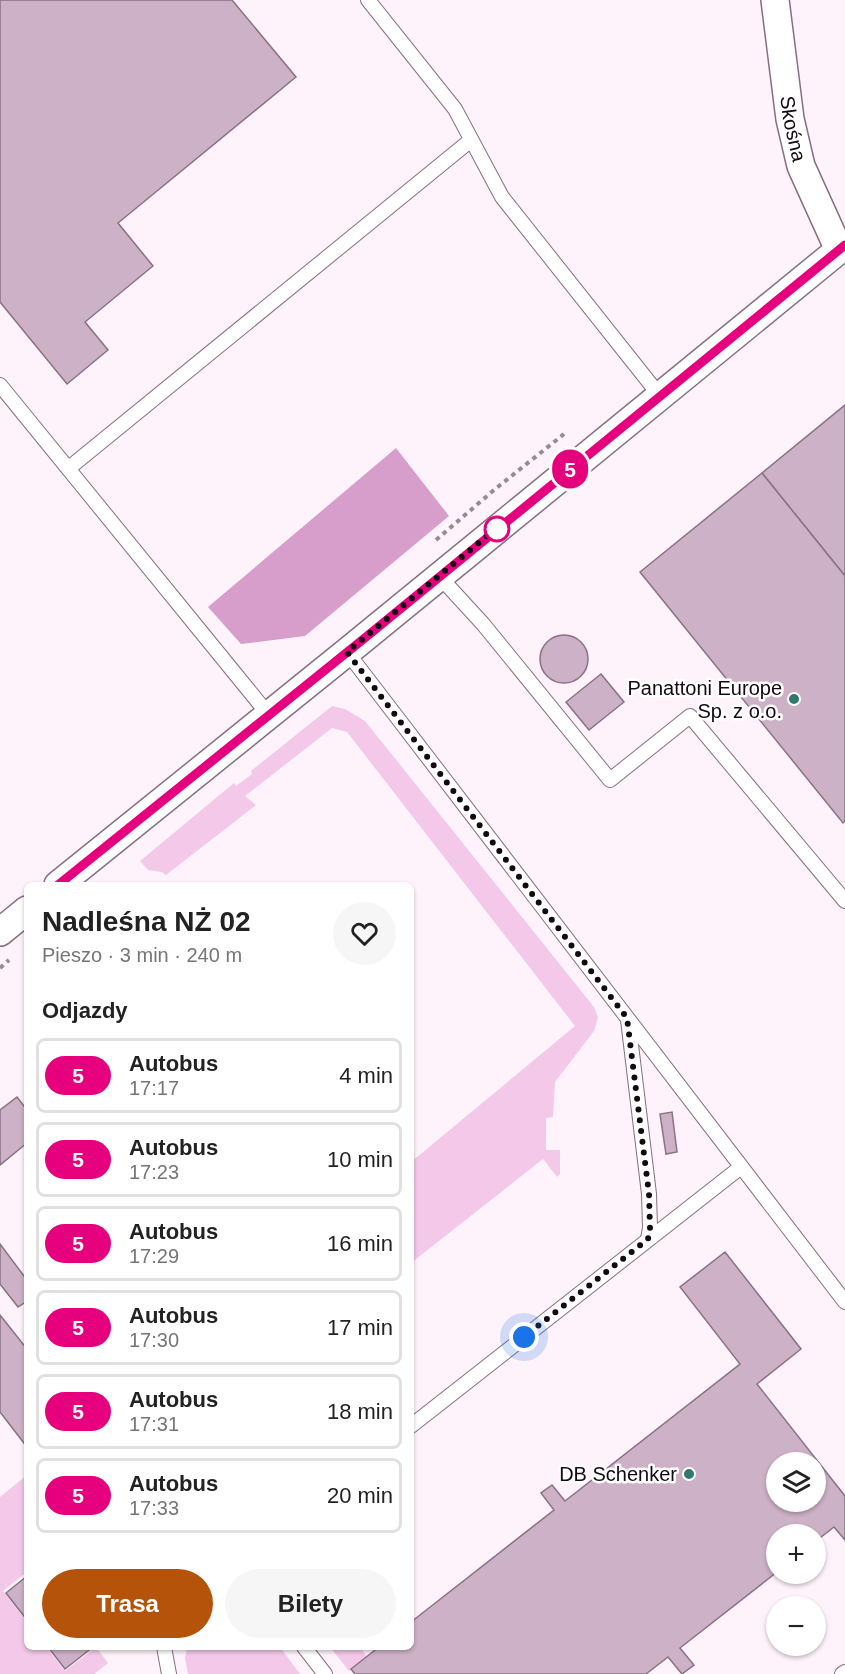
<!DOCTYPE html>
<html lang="pl">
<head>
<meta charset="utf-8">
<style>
	body { margin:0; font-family:Helvetica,sans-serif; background:#f6f6f6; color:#222; height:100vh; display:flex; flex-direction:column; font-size:22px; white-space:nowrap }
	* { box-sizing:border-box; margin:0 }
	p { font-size:20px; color:#767676 }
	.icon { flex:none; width:33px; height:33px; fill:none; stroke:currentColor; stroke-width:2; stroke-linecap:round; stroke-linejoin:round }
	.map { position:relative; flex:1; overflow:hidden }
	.side { position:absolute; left:24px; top:882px; width:390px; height:768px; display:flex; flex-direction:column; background:#fff; border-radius:9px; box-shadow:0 2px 4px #0004 }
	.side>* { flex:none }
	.badge { padding:0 12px; border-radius:20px; font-size:21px; line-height:39px }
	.tools { position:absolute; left:766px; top:1452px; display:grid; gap:12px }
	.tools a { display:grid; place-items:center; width:60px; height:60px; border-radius:50%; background:#fff; box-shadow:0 2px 4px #0004; font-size:30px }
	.you { position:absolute; width:30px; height:30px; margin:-15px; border:4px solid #fff; border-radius:50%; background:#1a73e8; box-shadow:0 0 0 9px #1a73e833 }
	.map>.badge { position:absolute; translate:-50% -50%; box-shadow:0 0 0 3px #fff }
	h2 { padding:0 18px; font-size:22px; line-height:54px }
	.round { display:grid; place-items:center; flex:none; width:63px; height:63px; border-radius:32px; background:#f6f6f6 }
	.overview { display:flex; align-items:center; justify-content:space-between; height:102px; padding:0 18px }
	h1 { font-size:28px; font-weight:700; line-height:45px }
	.button { display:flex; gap:12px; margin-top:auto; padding:12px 18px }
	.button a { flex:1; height:69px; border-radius:36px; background:#b45309; color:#fff; font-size:24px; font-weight:700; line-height:69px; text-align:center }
	.button a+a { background:#f6f6f6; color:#222 }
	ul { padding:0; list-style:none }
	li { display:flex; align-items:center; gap:18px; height:75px; margin:0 12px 9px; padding:0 6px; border:3px solid #e0e0e0; border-radius:9px }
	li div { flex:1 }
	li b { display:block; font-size:22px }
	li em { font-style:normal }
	li .badge { min-width:66px; font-weight:700; text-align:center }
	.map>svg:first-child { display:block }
	.green { fill:#f3c8e9 }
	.water { fill:#d79dcb }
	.building { fill:#cdb1c6; stroke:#8b7185; stroke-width:1.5; fill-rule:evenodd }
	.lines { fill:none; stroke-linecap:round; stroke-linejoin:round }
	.lane-casing { stroke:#886e82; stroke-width:16 }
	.street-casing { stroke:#886e82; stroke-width:30 }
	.path { stroke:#968b93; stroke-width:4; stroke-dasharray:4.5 4.5; stroke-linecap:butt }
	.lane { stroke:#fff; stroke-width:14 }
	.street { stroke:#fff; stroke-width:27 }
	.line-casing { stroke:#fff; stroke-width:14 }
	.line { stroke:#e6007e; stroke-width:9 }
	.walk { stroke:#130911; stroke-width:6; stroke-dasharray:0 10.8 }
	.stop-dot { fill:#fff; stroke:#e6007e; stroke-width:3 }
	.poi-dot { fill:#31786f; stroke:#fff; stroke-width:2 }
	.labels { text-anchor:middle; stroke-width:5; stroke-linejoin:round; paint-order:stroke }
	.street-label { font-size:20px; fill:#130911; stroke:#fff }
	.poi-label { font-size:20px; fill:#130911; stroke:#fff; text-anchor:end }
</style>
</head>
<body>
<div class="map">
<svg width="845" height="1674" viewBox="0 0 845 1674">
	<rect width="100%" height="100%" fill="#fff3fb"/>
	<!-- green -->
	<g class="green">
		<path d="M332 706 345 709 365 721 594 1007 598 1017 594 1031 555 1082 553 1117 546 1118V1150H560V1174L557 1177 543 1159 411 1263V1162L575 1026 347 732 332 728 245 796 256 805 166 875 162 872 148 870 140 861 234 783 236 786 252 774 251 771Z"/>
		<path d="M27 1475V1572L3 1591 27 1622V1647H46L65 1671 96 1647 108 1663 94 1674H0V1497Z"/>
		<path d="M187 1647H280L300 1674H188L185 1659Z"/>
		<path d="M330 1647H360L367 1657 349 1671Z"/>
	</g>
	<!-- water -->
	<path class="water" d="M396 448 449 516 305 636 241 644 208 607Z"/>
	<!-- building -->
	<g class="building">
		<path d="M0 0H232L296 77 118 223 153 266 85 322 108 350 67 384 0 302Z"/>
		<path d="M845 405V576L762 473Z"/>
		<path d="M762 473 845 576V821L843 823 640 572Z"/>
		<circle cx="564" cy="659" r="24"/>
		<path d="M601 674 624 702 589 730 566 702Z"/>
		<path d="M17 1097 27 1110V1143L0 1165V1110Z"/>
		<path d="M672 1112 677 1152 666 1154 660 1114Z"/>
		<path d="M0 1244 27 1280V1301L18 1307 0 1284Z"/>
		<path d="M725 1252 801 1349 757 1384 845 1496V1540L834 1527 816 1541V1534H777V1572L680 1648 694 1665 682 1674 668 1657 646 1674H355L351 1669 379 1647H411V1622L554 1510 541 1493 552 1485 565 1501 740 1364 680 1287ZM777 1462H816V1502H777Z"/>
		<path d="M0 1315 27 1349V1447L0 1412Z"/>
		<path d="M27 1576V1620L6 1593Z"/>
		<path d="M48 1647H93L65 1669Z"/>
	</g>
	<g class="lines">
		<defs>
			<g id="lane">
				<path d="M368 0 455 109 502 197 660 396"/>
				<path d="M0 385 268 714"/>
				<path d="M69 468 471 140"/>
				<path d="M439 576 483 624 610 780 690 716 845 901"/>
				<path d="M347 652 845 1302"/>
				<path d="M628 1020 649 1194 650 1228 648 1239"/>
				<path d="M411 1426 741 1167"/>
				<path d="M164 1647 169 1674"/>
				<path d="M304 1647 325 1674"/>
				<path d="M842 1674 845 1672"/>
			</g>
			<g id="street">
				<path id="s1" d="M775 0 790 119 801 166 839 250"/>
				<path d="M58 885 347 652 845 245"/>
				<path d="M0 932 27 910"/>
			</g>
		</defs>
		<!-- lane casing -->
		<use href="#lane" class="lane-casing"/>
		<!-- street casing -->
		<use href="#street" class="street-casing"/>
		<!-- path -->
		<g class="path">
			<path d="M436 540 494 490 564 434"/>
			<path d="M0 968 9 960"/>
		</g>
		<!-- lane -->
		<use href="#lane" class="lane"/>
		<!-- street -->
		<use href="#street" class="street"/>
	</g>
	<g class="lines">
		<defs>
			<path id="line" d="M58 885 366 637 845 245"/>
		</defs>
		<!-- line casing -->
		<use href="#line" class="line-casing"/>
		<!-- line -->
		<use href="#line" class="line"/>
		<!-- walk -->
		<path class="walk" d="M497 529 504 522 347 652 627 1018 649 1194 650 1228 648 1239 524 1337"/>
	</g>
	<!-- markers -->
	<circle class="stop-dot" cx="497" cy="529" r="12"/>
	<g class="poi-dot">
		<circle cx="794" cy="699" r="6"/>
		<circle cx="689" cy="1474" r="6"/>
	</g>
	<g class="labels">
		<!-- street labels -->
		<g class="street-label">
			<text dy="7" stroke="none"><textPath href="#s1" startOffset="130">Skośna</textPath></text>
		</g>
		<!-- poi labels -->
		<g class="poi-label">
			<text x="782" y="695">Panattoni Europe<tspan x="782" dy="23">Sp. z o.o.</tspan></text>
			<text x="677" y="1481">DB Schenker</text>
		</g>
	</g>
</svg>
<div class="tools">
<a><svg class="icon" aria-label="layers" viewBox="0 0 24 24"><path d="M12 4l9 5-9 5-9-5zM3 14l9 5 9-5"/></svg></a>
<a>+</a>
<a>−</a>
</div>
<div class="you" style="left:524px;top:1337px"></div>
<b class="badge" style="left:570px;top:469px;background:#e6007e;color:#fff">5</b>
<section class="side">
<div class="overview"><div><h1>Nadleśna NŻ 02</h1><p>Pieszo · 3 min · 240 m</p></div><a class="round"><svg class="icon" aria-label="heart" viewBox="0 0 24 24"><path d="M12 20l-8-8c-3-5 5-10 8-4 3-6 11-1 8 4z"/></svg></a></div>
<h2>Odjazdy</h2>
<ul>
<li><span class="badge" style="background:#e6007e;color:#fff">5</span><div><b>Autobus</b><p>17:17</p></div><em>4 min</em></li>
<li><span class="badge" style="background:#e6007e;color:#fff">5</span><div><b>Autobus</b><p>17:23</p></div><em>10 min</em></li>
<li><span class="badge" style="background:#e6007e;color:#fff">5</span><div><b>Autobus</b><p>17:29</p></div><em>16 min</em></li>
<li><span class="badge" style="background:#e6007e;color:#fff">5</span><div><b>Autobus</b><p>17:30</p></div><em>17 min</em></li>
<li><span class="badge" style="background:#e6007e;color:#fff">5</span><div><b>Autobus</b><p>17:31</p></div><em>18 min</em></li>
<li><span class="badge" style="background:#e6007e;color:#fff">5</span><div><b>Autobus</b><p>17:33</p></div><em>20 min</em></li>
</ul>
<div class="button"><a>Trasa</a><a>Bilety</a></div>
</section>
</div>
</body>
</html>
